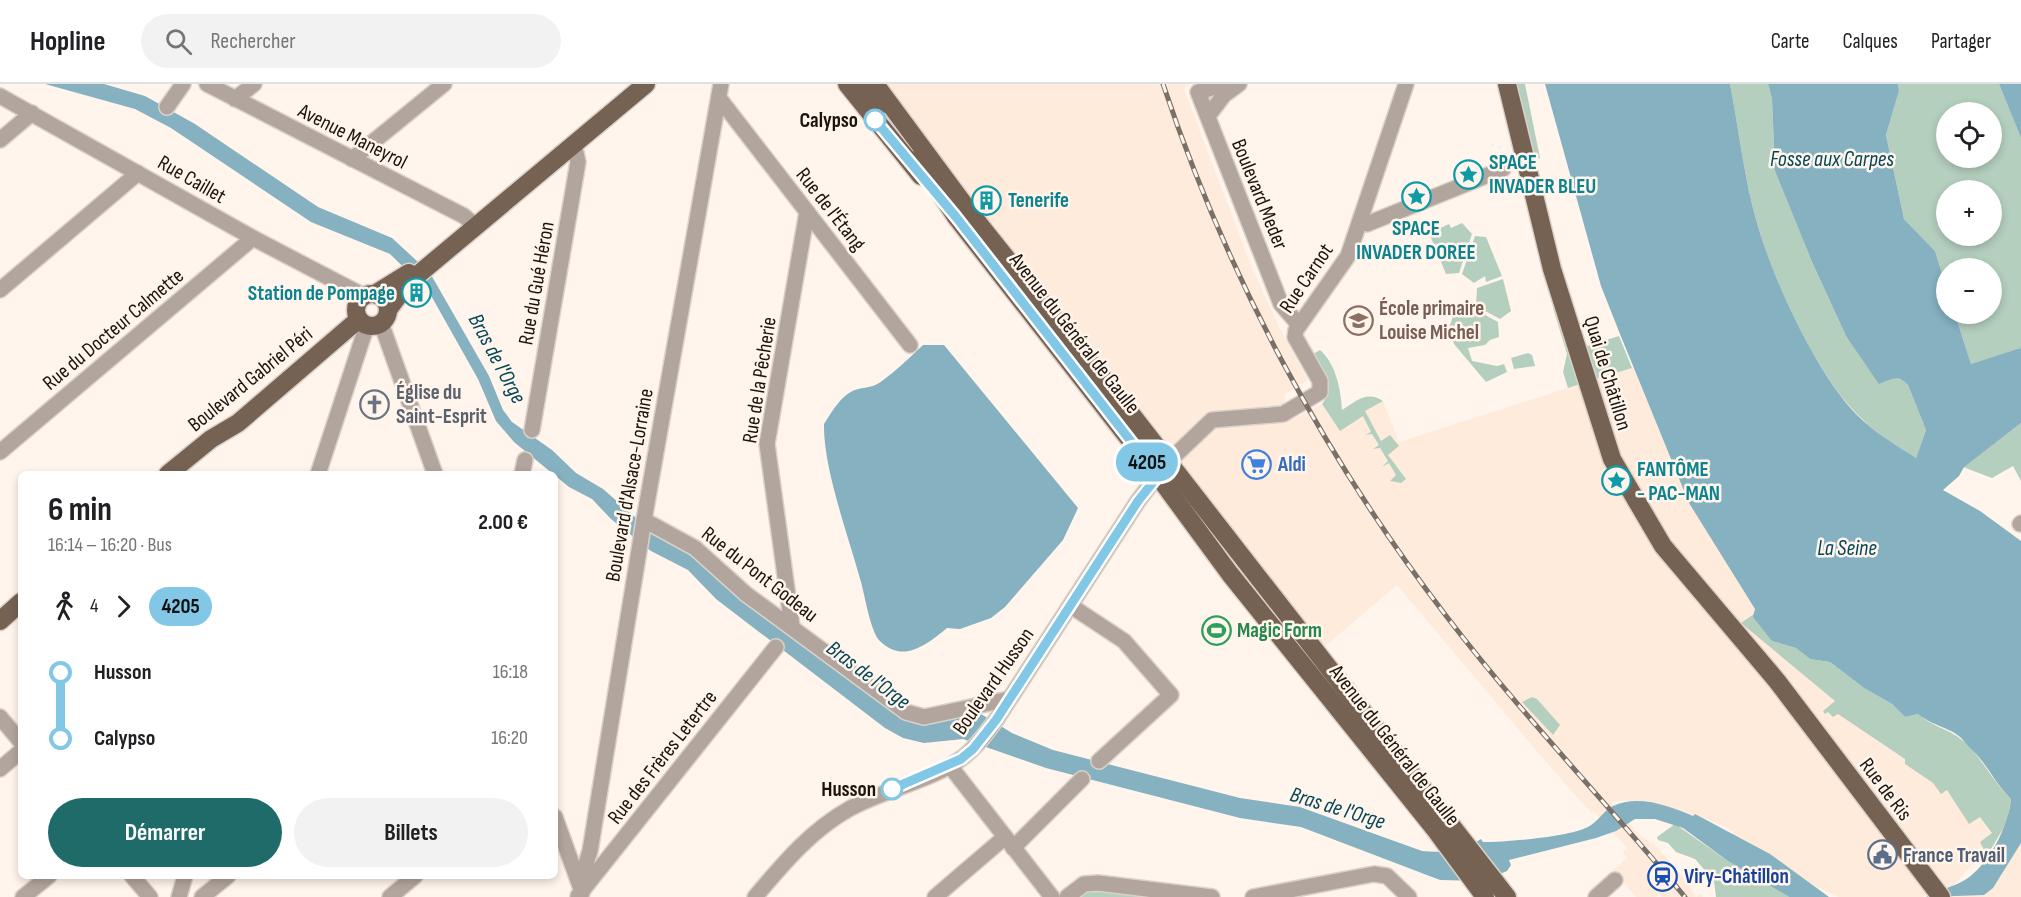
<!DOCTYPE html>
<html lang="fr">
<head>
<meta charset="utf-8">
<style>
	body { margin:0; font-family:"Sofia Sans Condensed",sans-serif; background:#f2f2f2; color:#202124; height:100vh; display:flex; flex-direction:column; font-size:22px; white-space:nowrap }
	* { box-sizing:border-box; margin:0 }
	p { font-size:20px; color:#757577 }
	.icon { flex:none; width:33px; height:33px; fill:none; stroke:currentColor; stroke-width:2; stroke-linecap:round; stroke-linejoin:round }
	.map { position:relative; flex:1; overflow:hidden }
	.side { position:absolute; left:18px; top:387px; width:540px; height:408px; display:flex; flex-direction:column; background:#fff; border-radius:9px; box-shadow:0 3px 9px #0003 }
	.side>* { flex:none }
	.badge { padding:0 12px; border-radius:20px; font-size:21px; line-height:39px }
	.controls { position:absolute; left:1936px; top:18px; display:grid; gap:12px }
	.controls a { display:grid; place-items:center; width:66px; height:66px; border-radius:50%; background:#fff; box-shadow:0 3px 9px #0003; font-size:30px }
	.map>.badge { position:absolute; translate:-50% -50%; box-shadow:0 0 0 3px #fff }
	.legs { display:flex; align-items:center; gap:9px; height:66px; padding:0 30px; font-size:20px }
	.legs p { margin-inline-start:auto }
	.summary { display:flex; align-items:center; justify-content:space-between; height:102px; padding:0 30px }
	h1 { font-size:33px; font-weight:700; line-height:45px }
	.cta { display:flex; gap:12px; margin-top:auto; padding:12px 30px }
	.cta a { flex:1; height:69px; border-radius:36px; background:#1f6b6a; color:#fff; font-size:24px; font-weight:700; line-height:69px; text-align:center }
	.cta a+a { background:#f2f2f2; color:#202124 }
	ul { padding:0 30px; list-style:none }
	li { display:flex; align-items:center; gap:21px; height:66px; font-size:22px }
	li i { display:grid; place-items:center; width:9px; height:100%; margin:0 8px; background:currentColor }
	li i::after { content:''; width:15px; height:15px; margin:-8px; border:4px solid; border-radius:50%; background:#fff }
	li p { margin-inline-start:auto }
	li:first-child i { background:linear-gradient(#0000 50%,currentColor 0) }
	li:last-child i { background:linear-gradient(currentColor 50%,#0000 0) }
	header { display:flex; align-items:center; gap:36px; box-sizing:border-box; height:84px; padding:0 30px; background:#fff; border-bottom:2px solid #e0e0e0 }
	header strong { font-size:28px }
	nav { display:flex; gap:33px; margin-inline-start:auto; font-size:21px }
	.search { width:420px; height:54px; background:#f2f2f2; display:flex; align-items:center; gap:15px; box-sizing:border-box; padding:0 21px; border-radius:33px; color:#757577; font-size:22px }
	.map>svg:first-child { display:block }
	.built { fill:#feebdb }
	.green { fill:#b4cfbe; fill-rule:evenodd }
	.water { fill:#85b1c0 }
	.lines { fill:none; stroke-linecap:round; stroke-linejoin:round }
	.minor-casing { stroke:#dbd1c8; stroke-width:18 }
	.major-casing { stroke:#dbd1c8; stroke-width:21 }
	.minor { stroke:#b1a59d; stroke-width:15 }
	.major { stroke:#766253; stroke-width:18 }
	.rail-casing { stroke:#797068; stroke-width:5 }
	.rail { stroke:#fff5ec; stroke-width:3; stroke-dasharray:9; stroke-linecap:butt }
	.line-1-casing { stroke:#fff; stroke-width:14 }
	.line-1 { stroke:#82c8e6; stroke-width:9 }
	.stop-1-dot { fill:#fff; stroke:#82c8e6; stroke-width:3 }
	.labels { text-anchor:middle; stroke-width:5; stroke-linejoin:round; paint-order:stroke }
	.stop-label { font-size:21px; font-weight:bold; fill:#1c140c; stroke:#fff5ec; text-anchor:end }
	.street-label { font-size:21px; fill:#1c140c; stroke:#fff5ec }
	.culture-label { font-size:21px; font-weight:bold; fill:#0d838f; stroke:#fff5ec; text-anchor:start }
	.education-label { font-size:21px; font-weight:bold; fill:#785e54; stroke:#fff5ec; text-anchor:start }
	.worship-label { font-size:21px; font-weight:bold; fill:#5b616d; stroke:#fff5ec; text-anchor:start }
	.shop-label { font-size:21px; font-weight:bold; fill:#366cbe; stroke:#fff5ec; text-anchor:start }
	.leisure-label { font-size:21px; font-weight:bold; fill:#27864d; stroke:#fff5ec; text-anchor:start }
	.service-label { font-size:21px; font-weight:bold; fill:#4e5e75; stroke:#fff5ec; text-anchor:start }
	.transit-label { font-size:21px; font-weight:bold; fill:#164399; stroke:#fff5ec; text-anchor:start }
	.water-label { font-size:22px; font-style:italic; fill:#054758; stroke:#fff5ec }
</style>
</head>
<body>
<header>
<strong>Hopline</strong>
<div class="search"><svg class="icon" aria-label="search" viewBox="0 0 24 24"><circle cx="10" cy="10" r="6"/><path d="M15 15l6 6"/></svg>Rechercher</div>
<nav><a>Carte</a><a>Calques</a><a>Partager</a></nav>
</header>
<div class="map">
<svg width="2021" height="813" viewBox="0 0 2021 813">
	<rect width="100%" height="100%" fill="#fff5ec"/>
	<!-- built -->
	<g class="built">
		<path d="M875 0H1190L1184 5 1252 184 1282 249 1308 296 1285 310V319L1294 335 1322 320 1332 336 1364 327 1383 317 1399 358 1633 283 1689 419 1755 525 1754 533 2021 724 1955 800 1923 813H1838L1813 801 1752 760 1732 752 1733 747 1712 737 1647 717H1610L1637 748 1651 760 1653 758 1691 803 1690 804 1696 813 1700 810 1703 813H1662L1659 810 1656 813H1636L1613 786 1627 774 1623 768 1627 764 1594 727 1591 729 1546 678 1397 501 1316 570Z"/>
		<path d="M2021 727V813H1949L1990 789Z"/>
	</g>
	<!-- green -->
	<g class="green">
		<path d="M1515 0H1525L1540 74 1533 76Z"/>
		<path d="M1730 0H1768L1772 15 1775 87 1812 178 1846 252 1895 294 1904 296 1908 301 1926 346 1916 374C1896 361 1875 349 1858 331 1816 290 1773 195 1757 139 1744 94 1739 46 1730 0Z"/>
		<path d="M1898 0H1999L2021 54V264L2016 267 1971 280 1955 230H1992V184H1947V205L1935 167 1904 135 1886 51 1899 7ZM1947 28H1992V74H1947ZM1947 106H1992V152H1947Z"/>
		<path d="M1462 139 1472 150 1459 189 1446 190 1429 149 1449 140 1451 144Z"/>
		<path d="M1475 152 1486 153 1502 192 1486 198 1485 192 1474 199 1462 190Z"/>
		<path d="M1503 195 1511 227 1500 235 1476 222 1477 204Z"/>
		<path d="M1556 223 1580 300 1568 304 1563 288 1567 270 1553 224Z"/>
		<path d="M1474 225 1498 238 1499 253 1490 256 1485 261 1468 264 1472 277 1497 282 1504 280 1507 288 1486 298 1454 260 1449 244 1454 229 1468 228Z"/>
		<path d="M1619 252 1632 284 1595 295 1584 263Z"/>
		<path d="M1320 266C1336 280 1341 306 1342 326 1355 318 1367 306 1383 317L1365 327 1381 357 1390 351 1399 362 1388 371 1406 395 1401 399 1390 397 1396 391 1389 379 1382 383 1388 377 1380 364 1373 365 1379 361 1372 350 1365 351 1371 348 1363 332 1340 347 1322 320C1337 303 1322 286 1313 270Z"/>
		<path d="M1528 269 1532 271 1535 282 1514 285 1511 274Z"/>
		<path d="M2021 339V397L2013 382 1992 394 1963 383Z"/>
		<path d="M1754 530 1772 557 1796 564 1810 575 1830 578 1864 604 1892 620 1905 633 1918 630C1932 643 1948 644 1962 656 1982 673 1992 697 2011 715L2007 738 1987 772 1980 758 1992 749 1980 733 1969 740 1947 706 1941 710 1933 699 1905 680V675L1838 630 1833 633 1828 628 1825 630 1823 627 1835 617 1741 539Z"/>
		<path d="M1532 613 1537 615 1560 641 1553 651 1522 618Z"/>
		<path d="M1675 740 1728 777 1789 813H1716L1714 797 1695 775 1676 768 1668 759 1658 756 1657 753Z"/>
		<path d="M1092 805 1158 813H1076Z"/>
	</g>
	<!-- water -->
	<g class="water">
		<path d="M45 0H104L145 12 195 40 318 123 392 154 430 189 489 292 503 326 512 338 552 366 576 389 603 405 659 454 693 472 924 639 981 630 1012 649 1053 666 1240 714 1300 723 1422 767C1444 769 1463 767 1481 755L1483 758C1507 758 1568 753 1588 743 1598 738 1603 727 1613 722 1638 710 1670 722 1693 732L1695 730 1770 770 1829 813H1789L1728 777 1683 744 1655 735H1635L1616 747 1596 754 1509 776 1511 781 1507 787 1483 797 1440 796 1301 743 1240 734 1046 684 963 655 924 659 903 654 885 644 716 515 688 486 651 467 611 435 592 415 569 403 514 358 496 337 478 295 429 208 390 170 311 138 171 44 135 25Z"/>
		<path d="M1545 0H1730C1739 46 1744 94 1757 139 1773 195 1816 289 1857 331 1874 348 1896 361 1916 374L1926 346 1908 301C1899 290 1890 295 1879 300L1846 252 1812 178 1775 87 1772 15 1768 0H1898L1899 7 1886 51 1904 135 1935 167 1947 205V230H1955L1971 280 2021 264V339L1964 383 1959 392 1943 406 1980 427 2021 457V759L1993 804 1984 811 1926 813C1938 806 1953 803 1965 796 1989 781 2009 741 2011 715 1997 701 1993 691 1982 677 1977 670 1968 663 1963 656 1953 644 1932 642 1918 630L1905 633 1892 620 1864 604 1830 578 1810 575 1796 564 1772 557 1753 533 1755 525 1689 419 1620 250 1601 202Z"/>
		<path d="M1999 0H2021V54Z"/>
		<path d="M923 261H944L1078 424 1063 456 1005 523 991 534 960 545 947 544C934 555 912 573 894 566 890 565 881 559 878 555 870 543 865 513 861 498 849 454 823 384 824 340 832 328 841 311 855 306 864 303 873 304 882 297 897 286 910 273 923 261Z"/>
	</g>
	<g class="lines">
		<defs>
			<g id="minor">
				<path d="M207 0 464 132 477 143"/>
				<path d="M1225 0 1198 8 1281 220 1299 241"/>
				<path d="M0 12 253 154 364 212"/>
				<path d="M719 14 910 261"/>
				<path d="M235 15 254 0"/>
				<path d="M167 23 183 0"/>
				<path d="M1208 32 1224 11 1239 0"/>
				<path d="M0 56 32 29"/>
				<path d="M352 75 444 0"/>
				<path d="M1361 138 1367 140 1503 85"/>
				<path d="M0 206 138 89"/>
				<path d="M381 239 435 390"/>
				<path d="M532 346 578 78 574 60"/>
				<path d="M0 368 253 154"/>
				<path d="M318 390 367 241"/>
				<path d="M522 390 525 376"/>
				<path d="M644 436 695 464 746 510 906 628 924 633 1009 615"/>
				<path d="M2020 440 2021 439"/>
				<path d="M1071 522 1124 557 1171 611 1099 677"/>
				<path d="M792 542 767 360 807 128"/>
				<path d="M0 633 21 658"/>
				<path d="M950 682 1052 813"/>
				<path d="M0 685 21 667"/>
				<path d="M555 733 580 802"/>
				<path d="M1013 764 1082 695"/>
				<path d="M132 792 150 813"/>
				<path d="M582 809 581 795 590 767 644 436 721 0"/>
				<path d="M578 812 776 563"/>
				<path d="M23 813 49 792"/>
				<path d="M179 813 185 792"/>
				<path d="M202 813 228 792"/>
				<path d="M390 813 415 792"/>
				<path d="M755 813C783 780 810 747 849 725 883 706 933 696 962 674 976 664 986 649 996 636L1138 417 1167 379 1212 336 1283 330 1320 308V297L1295 253 1296 246 1348 172 1406 0"/>
				<path d="M935 813 1005 753"/>
				<path d="M1067 813 1084 800 1098 799 1212 813"/>
				<path d="M1253 813 1374 790 1387 792 1409 813"/>
				<path d="M1596 813 1615 796"/>
			</g>
			<g id="major">
				<path d="M847 0 921 92"/>
				<path d="M860 0 878 23"/>
				<path d="M875 0 975 135 1128 326 1507 813"/>
				<path d="M1507 0 1552 185 1612 375 1663 462 1777 597 1941 813"/>
				<path d="M918 75 956 133 1158 392 1230 490 1434 744 1485 813"/>
				<circle cx="372" cy="226" r="16"/>
				<path d="M375 210 409 189"/>
				<path d="M388 226 408 199 646 0"/>
				<path d="M168 390 211 355 238 339 359 235"/>
				<path d="M0 537 21 518"/>
			</g>
		</defs>
		<!-- minor casing -->
		<use href="#minor" class="minor-casing"/>
		<!-- major casing -->
		<use href="#major" class="major-casing"/>
		<!-- minor -->
		<use href="#minor" class="minor"/>
		<!-- major -->
		<use href="#major" class="major"/>
		<defs>
			<path id="rail" d="M1163 0C1227 192 1324 373 1447 533 1522 631 1607 719 1685 813"/>
		</defs>
		<!-- rail casing -->
		<use href="#rail" class="rail-casing"/>
		<!-- rail -->
		<use href="#rail" class="rail"/>
	</g>
	<g class="lines">
		<defs>
			<path id="line-1" d="M875 36 956 133 1158 392 1138 417 996 636 973 665 961 675 892 705"/>
		</defs>
		<!-- line-1 casing -->
		<use href="#line-1" class="line-1-casing"/>
		<!-- line-1 -->
		<use href="#line-1" class="line-1"/>
	</g>
	<!-- icons -->
	<defs>
		<symbol id="sight-ring" viewBox="-11 -11 22 22"><circle r="9.5" fill="#fff5ec" stroke="#0f9aa8" stroke-width="1.5"/><path d="M0-6L1.8-2.2L6-1.7L2.9 1.2L3.7 5.4L0 3.3L-3.7 5.4L-2.9 1.2L-6-1.7L-1.8-2.2Z" fill="#0f9aa8"/></symbol>
		<symbol id="building-ring" viewBox="-11 -11 22 22"><circle r="9.5" fill="#fff5ec" stroke="#0f9aa8" stroke-width="1.5"/><path d="M-4-6H4V6H1V3H-1V6H-4ZM-2.5-4.3h1.7v1.8h-1.7ZM.8-4.3h1.7v1.8H.8ZM-2.5-1h1.7V.8h-1.7ZM.8-1h1.7V.8H.8Z" fill="#0f9aa8"/></symbol>
		<symbol id="school-ring" viewBox="-11 -11 22 22"><circle r="9.5" fill="#fff5ec" stroke="#8d6e63" stroke-width="1.5"/><path d="M0-5L7-2L0 1L-7-2ZM-4 1L0 2.5L4 1V4Q0 6-4 4Z" fill="#8d6e63"/></symbol>
		<symbol id="church-ring" viewBox="-11 -11 22 22"><circle r="9.5" fill="#fff5ec" stroke="#6b7280" stroke-width="1.5"/><path d="M-1.2-6h2.4v3.5h3.3v2.4h-3.3V6h-2.4V-.1h-3.3v-2.4h3.3Z" fill="#6b7280"/></symbol>
		<symbol id="supermarket-ring" viewBox="-11 -11 22 22"><circle r="9.5" fill="#fff5ec" stroke="#3f7fe0" stroke-width="1.5"/><path d="M-6-5.5h2.5l.6 2H6L4.5 2H-2.5L-4.4-4H-6ZM-1.5 3.2a1.3 1.3 0 1 0 .1 0ZM3 3.2a1.3 1.3 0 1 0 .1 0Z" fill="#3f7fe0"/></symbol>
		<symbol id="stadium-ring" viewBox="-11 -11 22 22"><circle r="9.5" fill="#fff5ec" stroke="#2e9e5b" stroke-width="1.5"/><path d="M0-5a6.5 5 0 1 0 0 10a6.5 5 0 1 0 0-10ZM-3.5-1.8h7v3.6h-7Z" fill="#2e9e5b"/></symbol>
		<symbol id="civic-ring" viewBox="-11 -11 22 22"><circle r="9.5" fill="#fff5ec" stroke="#5c6f8a" stroke-width="1.5"/><path d="M-.6-6.5H3V-4.5H.6V-3L4-1V1h2V6H-6V1h2V-1L-.6-3ZM-1.2 2.5V6h2.4V2.5Z" fill="#5c6f8a"/></symbol>
		<symbol id="station-ring" viewBox="-11 -11 22 22"><circle r="9.5" fill="#fff5ec" stroke="#1a4fb4" stroke-width="1.5"/><path d="M-3-6H3Q5-6 5-4V2Q5 4 3 4L4.5 6H3L1.5 4h-3L-3 6H-4.5L-3 4Q-5 4-5 2V-4Q-5-6-3-6ZM-3.5-4v3h7v-3ZM-3.5 1v1.5H-2V1ZM2 1v1.5H3.5V1Z" fill="#1a4fb4"/></symbol>
	</defs>
	<g fill-rule="evenodd">
		<use href="#sight-ring" x="1452" y="74" width="33" height="33"/>
		<use href="#sight-ring" x="1400" y="96" width="33" height="33"/>
		<use href="#building-ring" x="970" y="100" width="33" height="33"/>
		<use href="#building-ring" x="400" y="192" width="33" height="33"/>
		<use href="#school-ring" x="1342" y="220" width="33" height="33"/>
		<use href="#church-ring" x="358" y="304" width="33" height="33"/>
		<use href="#supermarket-ring" x="1240" y="364" width="33" height="33"/>
		<use href="#sight-ring" x="1600" y="380" width="33" height="33"/>
		<use href="#stadium-ring" x="1200" y="530" width="33" height="33"/>
		<use href="#civic-ring" x="1866" y="754" width="33" height="33"/>
		<use href="#station-ring" x="1646" y="776" width="33" height="33"/>
	</g>
	<!-- markers -->
	<g class="stop-1-dot">
		<circle cx="875" cy="36" r="10"/>
		<circle cx="892" cy="705" r="10"/>
	</g>
	<g class="labels">
		<!-- stop labels -->
		<g class="stop-label">
			<text x="858" y="43">Calypso</text>
			<text x="876" y="712">Husson</text>
		</g>
		<!-- street labels -->
		<g class="street-label">
			<text transform="translate(353 52) rotate(27)" y="7">Avenue Maneyrol</text>
			<text transform="translate(192 95) rotate(30)" y="7">Rue Caillet</text>
			<text transform="translate(1260 110) rotate(68)" y="7">Boulevard Meder</text>
			<text transform="translate(831 125) rotate(52)" y="7">Rue de l'Étang</text>
			<text transform="translate(1306 194) rotate(-56)" y="7">Rue Carnot</text>
			<text transform="translate(536 199) rotate(-80)" y="7">Rue du Gué Héron</text>
			<text transform="translate(113 245) rotate(-40)" y="7">Rue du Docteur Calmette</text>
			<text transform="translate(1075 249) rotate(52)" y="7">Avenue du Général de Gaulle</text>
			<text transform="translate(1608 289) rotate(73)" y="7">Quai de Châtillon</text>
			<text transform="translate(250 295) rotate(-39)" y="7">Boulevard Gabriel Péri</text>
			<text transform="translate(759 296) rotate(-81)" y="7">Rue de la Pêcherie</text>
			<text transform="translate(629 401) rotate(-80)" y="7">Boulevard d'Alsace-Lorraine</text>
			<text transform="translate(760 490) rotate(38)" y="7">Rue du Pont Godeau</text>
			<text transform="translate(993 597) rotate(-55)" y="7">Boulevard Husson</text>
			<text transform="translate(1395 661) rotate(52)" y="7">Avenue du Général de Gaulle</text>
			<text transform="translate(662 673) rotate(-52)" y="7">Rue des Frères Letertre</text>
			<text transform="translate(1886 705) rotate(53)" y="7">Rue de Ris</text>
		</g>
		<!-- culture labels -->
		<g class="culture-label">
			<text x="1489" y="85">SPACE<tspan x="1489" dy="24">INVADER BLEU</tspan></text>
			<text x="1008" y="123">Tenerife</text>
			<text x="1416" y="151" text-anchor="middle">SPACE<tspan x="1416" dy="24">INVADER DOREE</tspan></text>
			<text x="395" y="216" text-anchor="end">Station de Pompage</text>
			<text x="1637" y="392">FANTÔME<tspan x="1637" dy="24">- PAC-MAN</tspan></text>
		</g>
		<!-- education labels -->
		<g class="education-label">
			<text x="1379" y="231">École primaire<tspan x="1379" dy="24">Louise Michel</tspan></text>
		</g>
		<!-- worship labels -->
		<g class="worship-label">
			<text x="396" y="315">Église du<tspan x="396" dy="24">Saint-Esprit</tspan></text>
		</g>
		<!-- shop labels -->
		<g class="shop-label">
			<text x="1278" y="387">Aldi</text>
		</g>
		<!-- leisure labels -->
		<g class="leisure-label">
			<text x="1237" y="553">Magic Form</text>
		</g>
		<!-- service labels -->
		<g class="service-label">
			<text x="1903" y="778">France Travail</text>
		</g>
		<!-- transit labels -->
		<g class="transit-label">
			<text x="1684" y="799">Viry-Châtillon</text>
		</g>
		<!-- water labels -->
		<g class="water-label">
			<text x="1832" y="82">Fosse aux Carpes</text>
			<text transform="translate(498 274) rotate(62)" y="8">Bras de l'Orge</text>
			<text x="1847" y="471">La Seine</text>
			<text transform="translate(869 590) rotate(37)" y="8">Bras de l'Orge</text>
			<text transform="translate(1338 723) rotate(17)" y="8">Bras de l'Orge</text>
		</g>
	</g>
</svg>
<div class="controls">
<a><svg class="icon" aria-label="locate" viewBox="0 0 24 24"><circle cx="12" cy="12" r="6"/><path d="M12 2v4M12 18v4M2 12h4M18 12h4"/></svg></a>
<a>+</a>
<a>−</a>
</div>
<b class="badge" style="left:1147px;top:378px;background:#82c8e6;color:#111">4205</b>
<section class="side">
<div class="summary"><div><h1>6 min</h1><p>16:14 – 16:20 · Bus</p></div><b>2.00 €</b></div>
<div class="legs"><svg class="icon" aria-label="walk" viewBox="0 0 24 24"><circle cx="13" cy="4" r="2"/><path d="M13 8l-2 6 4 7M11 14l-3 7M7 12l3-4h3l4 4"/></svg>4<svg class="icon" aria-label="forward" viewBox="0 0 24 24"><path d="M9 5l7 7-7 7"/></svg><b class="badge" style="background:#82c8e6;color:#111">4205</b></div>
<ul>
<li><i style="color:#82c8e6"></i><b>Husson</b><p>16:18</p></li>
<li><i style="color:#82c8e6"></i><b>Calypso</b><p>16:20</p></li>
</ul>
<div class="cta"><a>Démarrer</a><a>Billets</a></div>
</section>
</div>
</body>
</html>
